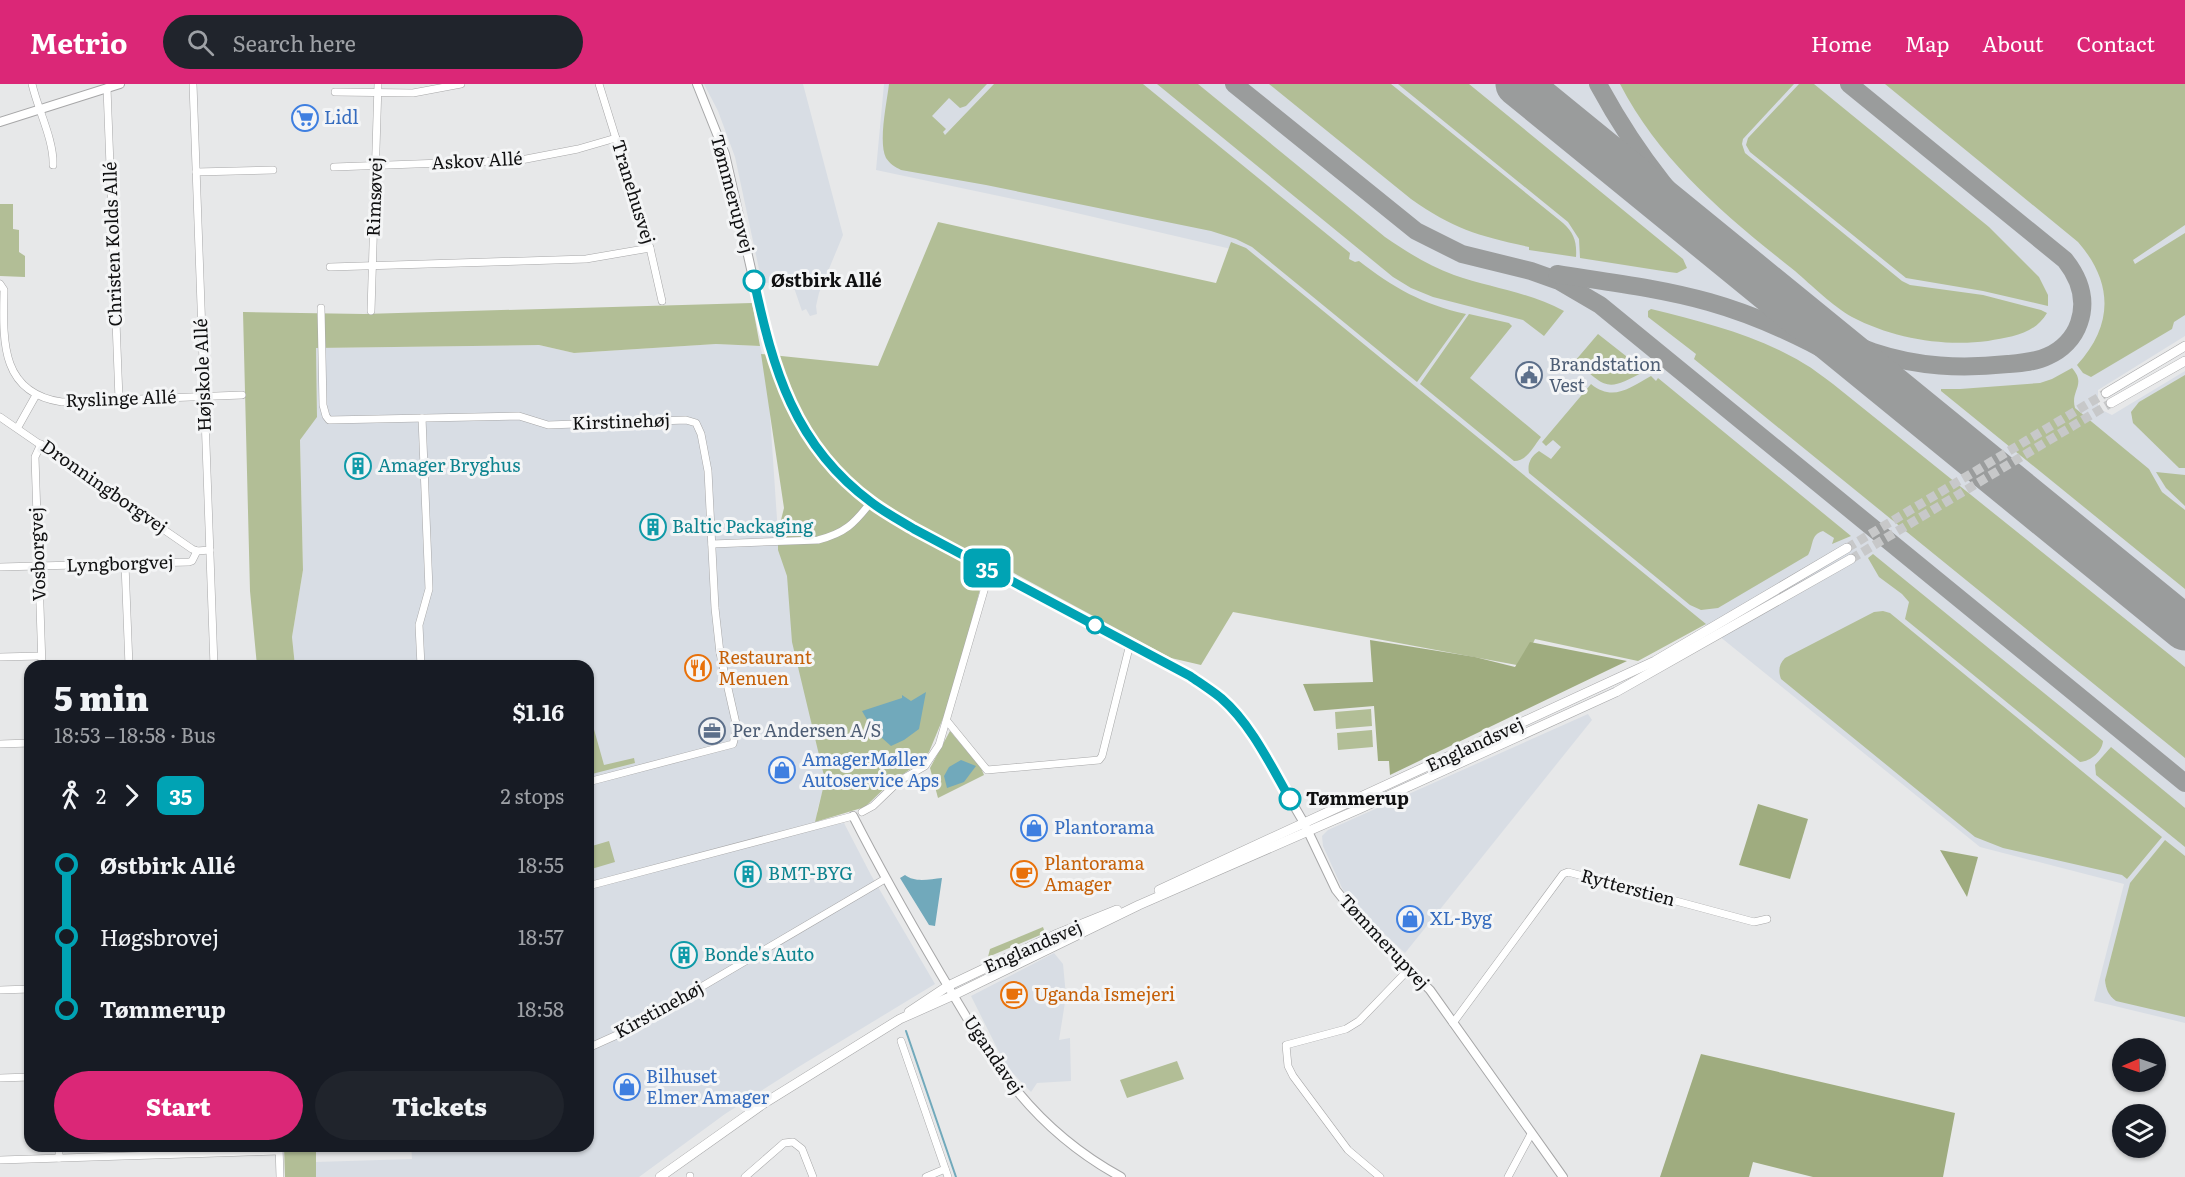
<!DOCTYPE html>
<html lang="en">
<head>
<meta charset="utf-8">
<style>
	body { margin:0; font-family:Literata,serif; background:#20242c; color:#f1f3f6; height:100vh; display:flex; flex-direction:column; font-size:22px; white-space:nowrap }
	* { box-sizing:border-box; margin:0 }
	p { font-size:20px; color:#9ea1a6 }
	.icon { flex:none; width:33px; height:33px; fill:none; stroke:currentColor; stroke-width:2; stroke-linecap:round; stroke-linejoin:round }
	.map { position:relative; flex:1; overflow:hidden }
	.side { position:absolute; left:24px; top:576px; width:570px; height:492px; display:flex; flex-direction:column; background:#171b24; border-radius:18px; box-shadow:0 2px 4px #0004 }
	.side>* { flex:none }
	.badge { padding:0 12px; border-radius:9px; font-size:21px; line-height:39px }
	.needle { width:39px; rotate:268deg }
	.buttons { position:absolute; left:2112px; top:954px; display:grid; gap:12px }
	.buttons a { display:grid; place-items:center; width:54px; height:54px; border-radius:50%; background:#171b24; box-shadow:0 2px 4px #0004; font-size:30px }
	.map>.badge { position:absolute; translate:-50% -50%; box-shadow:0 0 0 3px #fff }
	.legs { display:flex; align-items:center; gap:9px; height:66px; padding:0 30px; font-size:20px }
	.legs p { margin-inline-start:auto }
	.head { display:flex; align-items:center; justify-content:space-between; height:102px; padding:0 30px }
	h1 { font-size:33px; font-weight:800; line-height:45px }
	.action { display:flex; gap:12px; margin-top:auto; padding:12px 30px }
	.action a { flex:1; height:69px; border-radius:36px; background:#db2777; color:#fff; font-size:24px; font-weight:800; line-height:69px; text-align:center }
	.action a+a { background:#20242c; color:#f1f3f6 }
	ul { padding:0 30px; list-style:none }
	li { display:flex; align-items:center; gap:21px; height:72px; font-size:22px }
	li i { display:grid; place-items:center; width:9px; height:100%; margin:0 8px; background:currentColor }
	li i::after { content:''; width:15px; height:15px; margin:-8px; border:4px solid; border-radius:50%; background:#171b24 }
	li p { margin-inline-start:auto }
	li:first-child i { background:linear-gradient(#0000 50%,currentColor 0) }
	li:last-child i { background:linear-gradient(currentColor 50%,#0000 0) }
	header { display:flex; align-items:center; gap:36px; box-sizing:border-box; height:84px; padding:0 30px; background:#db2777; color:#fff }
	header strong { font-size:28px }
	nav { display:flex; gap:33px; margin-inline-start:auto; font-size:21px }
	.search { width:420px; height:54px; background:#20242c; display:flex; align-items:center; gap:15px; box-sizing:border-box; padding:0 21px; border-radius:33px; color:#9ea1a6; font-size:22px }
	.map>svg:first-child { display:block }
	.built { fill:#d8dde4 }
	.green { fill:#b2be96 }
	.forest { fill:#9fac7f }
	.water { fill:#71a9bb }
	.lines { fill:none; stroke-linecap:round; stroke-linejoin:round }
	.stream { stroke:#71a9bb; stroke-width:2 }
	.taxiway { stroke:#9a9c9c; stroke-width:18 }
	.runway { stroke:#9a9c9c; stroke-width:45 }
	.secondary-tunnel { stroke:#c7c8c9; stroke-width:9; stroke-dasharray:9 4.5; stroke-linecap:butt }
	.minor-casing { stroke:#a7a7a8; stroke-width:8 }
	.tertiary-casing { stroke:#a7a7a8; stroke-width:10 }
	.secondary-casing { stroke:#a7a7a8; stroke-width:10 }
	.minor { stroke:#fff; stroke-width:7 }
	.tertiary { stroke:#fff; stroke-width:8 }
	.secondary { stroke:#fff; stroke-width:9 }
	.line-1-casing { stroke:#fff; stroke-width:14 }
	.line-1 { stroke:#00a3b4; stroke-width:9 }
	.stop-1-dot { fill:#fff; stroke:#00a3b4; stroke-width:3 }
	.labels { text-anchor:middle; stroke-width:6; stroke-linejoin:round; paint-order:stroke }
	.shop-label { font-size:18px; fill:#366cbe; stroke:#f4f5f6; text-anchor:start }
	.street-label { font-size:18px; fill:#101011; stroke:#f4f5f6 }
	.stop-label { font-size:18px; font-weight:bold; fill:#101011; stroke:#f4f5f6; text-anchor:start }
	.service-label { font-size:18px; fill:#4e5e75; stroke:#f4f5f6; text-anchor:start }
	.culture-label { font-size:18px; fill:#0d838f; stroke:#f4f5f6; text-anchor:start }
	.food-label { font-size:18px; fill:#c56008; stroke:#f4f5f6; text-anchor:start }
</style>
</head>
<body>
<header>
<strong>Metrio</strong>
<div class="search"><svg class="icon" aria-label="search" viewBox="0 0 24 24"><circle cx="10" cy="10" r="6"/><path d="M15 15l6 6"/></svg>Search here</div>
<nav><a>Home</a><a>Map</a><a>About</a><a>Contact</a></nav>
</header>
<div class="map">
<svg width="2185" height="1093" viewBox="0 0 2185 1093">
	<rect width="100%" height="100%" fill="#e7e8e9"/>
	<!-- built -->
	<g class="built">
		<path d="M704 0H803L843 151 819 209 816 222 817 230 810 232 806 225 802 227 792 198 762 199 735 73 718 27Z"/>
		<path d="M884 0H2185V252L2098 306V324L2112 331 2185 287V939L2094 917 2124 800 1980 763 1244 168 1042 121 876 86Z"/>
		<path d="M716 260 760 262 767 286 778 450 789 493 826 695 817 727 820 743 844 739 871 791 935 900 800 982 725 1030 639 1093H316V1078L412 1075 411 1062H588V582H295L292 553 303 486 300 355 317 332 316 264 539 261 574 269Z"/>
		<path d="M1588 630 1592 636 1405 869 1350 818 1342 804 1323 762 1322 752 1328 746Z"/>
		<path d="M1054 869 1063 880 1066 912 1059 956 1070 954 1071 997 1037 999 1031 1008 1006 982 971 912Z"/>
	</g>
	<!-- green -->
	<g class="green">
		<path d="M889 0H987L966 22 960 24 949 14 932 32 946 45 943 48 945 51 994 0H1143L1350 169 1349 175 1355 178 1359 177C1392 203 1424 221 1466 230L1417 298 1252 163 1236 155 1211 147 986 101 901 86C895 83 890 80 886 74 878 58 887 18 889 0Z"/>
		<path d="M1157 0H1198L1385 153C1407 168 1429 182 1454 191 1491 204 1529 208 1564 227L1544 252 1523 236 1433 213 1411 204 1393 193Z"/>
		<path d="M1269 0H1391L1563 139C1574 149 1577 158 1576 173L1529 166V163C1479 152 1453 145 1411 115Z"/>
		<path d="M1398 0H1469L1683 175 1687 184 1677 189 1669 188 1580 174 1579 155 1568 138Z"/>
		<path d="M1620 0H1794L1743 55 1742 60 1745 69 1902 197 1910 201 1983 211 2041 226 2047 229C2035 250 2011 253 1988 257 1943 263 1892 254 1852 233 1834 223 1811 201 1795 187 1727 133 1661 79 1620 0Z"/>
		<path d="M1799 0H1814L1989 143 2039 193 2048 211V222L1983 207 1906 194 1750 68 1746 61 1748 54Z"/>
		<path d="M1885 0H2185V141L2133 176 2135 180 2185 149V231L2174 238 2172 245 2091 293 2083 289 2077 281C2114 241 2113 198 2078 158Z"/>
		<path d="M0 120H13V145L19 146V168L25 172V193L0 192Z"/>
		<path d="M938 138 1216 199 1231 158 1246 164 1706 540 1638 577 1535 555 1522 582 1233 528 1201 581 1171 574 988 475 951 615 929 668 919 679 889 700 865 723 815 738 825 696 792 558 787 492 778 466V448L784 424 761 270 878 282Z"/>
		<path d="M752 219 760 262 716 260 574 269 539 261 316 264 317 333 300 356 303 486 292 553 295 582H257L250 507 243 228 364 230Z"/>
		<path d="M1651 225C1703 238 1757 251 1803 279 1814 285 1823 293 1833 300L2185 583V674L1694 275 1696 270 1648 233V227Z"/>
		<path d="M1469 230 1509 239 1512 242 1470 294 1541 353C1533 363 1527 377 1514 377L1420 300Z"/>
		<path d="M1598 250 1645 287C1606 308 1608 305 1575 277Z"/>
		<path d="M2072 284C2087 301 2070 306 2075 324L2149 385 2162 408 2185 426V505L1941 307V305H1960L2040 299 2052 295Z"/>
		<path d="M2185 291V384H2179L2133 339 2131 328 2139 318Z"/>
		<path d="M1651 292 1656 297 1658 294 1851 452 1832 460 1834 454 1823 447C1810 451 1814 461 1808 471L1718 524 1701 526 1690 521 1529 389C1527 380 1531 372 1539 367L1551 375 1561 363 1553 356 1546 362 1542 358 1591 300C1613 318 1629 304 1651 292Z"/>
		<path d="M2156 388 2185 391V422L2166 404Z"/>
		<path d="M1873 470 2103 657C2102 668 2091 677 2080 678L1905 535 1909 518 1902 510 1879 493 1868 474Z"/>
		<path d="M1883 527 1890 529 2162 753 2127 795 2122 791 2003 764 1975 753 1781 595C1778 587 1779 580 1785 574L1874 528Z"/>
		<path d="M588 624 604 681 634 674 635 679 588 691Z"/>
		<path d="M1371 625 1372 642 1336 645 1335 628Z"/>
		<path d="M1372 646 1373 663 1338 666 1337 649Z"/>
		<path d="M950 647 981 684 984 691 938 714 930 684Z"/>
		<path d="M2111 663 2185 724V763L2096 691 2095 681Z"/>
		<path d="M588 747 592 762 609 757 615 778 588 786Z"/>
		<path d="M2165 756 2185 772V933L2116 917C2108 911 2106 905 2105 896L2130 799Z"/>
		<path d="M1043 843 1045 849 988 873 990 865Z"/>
		<path d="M1177 977 1184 995 1127 1014 1120 996Z"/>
		<path d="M284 1062H316V1093H285Z"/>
	</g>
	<!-- forest -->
	<g class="forest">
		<path d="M1370 556 1475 573 1515 583 1530 558 1627 577 1390 691 1389 677H1378L1374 622 1314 627 1303 600 1373 598Z"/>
		<path d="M1758 720 1808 735 1790 795 1739 781Z"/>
		<path d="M1940 766 1978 773 1967 813Z"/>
		<path d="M1701 970 1955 1029 1943 1093H1813L1753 1078 1749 1093H1660Z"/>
	</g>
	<!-- water -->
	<g class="water">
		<path d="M926 608 919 645 904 656 891 662 873 646 862 627 902 614V611L911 617Z"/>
		<path d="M961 676 976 682 964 698 947 704 944 692 949 683Z"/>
		<path d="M905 791C915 799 930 795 942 794L935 842 929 841 900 794Z"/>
	</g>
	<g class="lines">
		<!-- stream -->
		<path class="stream" d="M906 947 956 1093"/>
		<!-- taxiway -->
		<g class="taxiway">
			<path d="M1234 0 1416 147 1462 170 1531 187 1559 197 1600 221 2185 699"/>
			<path d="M1598 0C1638 74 1681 127 1743 183"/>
			<path d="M1557 190C1608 198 1659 204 1709 218 1780 238 1843 274 1904 315"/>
			<path d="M1793 224C1818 241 1844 258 1873 268 1918 283 1961 285 2008 280 2021 279 2036 278 2048 272 2062 266 2074 254 2079 239 2087 216 2080 195 2065 176L1849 0"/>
		</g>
		<!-- runway -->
		<path class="runway" d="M1518 0 2185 544"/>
		<!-- secondary-tunnel -->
		<g class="secondary-tunnel">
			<path d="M1847 464 2106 309"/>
			<path d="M1851 475 2111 319"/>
		</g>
		<defs>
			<g id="minor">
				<path d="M32 0C38 26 54 56 53 81"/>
				<path d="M193 0 214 582"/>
				<path d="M599 0 650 164 662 217"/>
				<path d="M107 4 119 315"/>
				<path d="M335 8 413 9 461 0"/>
				<path d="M334 83 521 76 578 65 616 54"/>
				<path d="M196 88 273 86"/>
				<path d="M330 183 586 175 650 164"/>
				<path d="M0 200 4 206C3 257 0 309 62 318L242 311"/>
				<path d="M321 224 323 321 326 332 329 336 519 332 548 341 686 336 696 339 701 350 708 387 715 524 720 569 737 644 733 660 588 698"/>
				<path d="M371 227 378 0"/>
				<path d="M0 333 192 465 197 467 210 466"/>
				<path d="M18 343 36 311"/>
				<path d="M41 360 35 373 42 582"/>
				<path d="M712 460 818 456C845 449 854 440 871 418"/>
				<path d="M125 480 129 582"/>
				<path d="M0 483 189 478 192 477 197 467"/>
				<path d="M0 573 41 572"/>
				<path d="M421 582 419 541 429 505 422 334"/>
				<path d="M947 637 987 686 1099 676 1102 672 1130 560"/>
				<path d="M0 660 30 659"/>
				<path d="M862 728 873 722 899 697 925 682 939 661 990 486"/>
				<path d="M588 802 853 732"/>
				<path d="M0 906 30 905"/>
				<path d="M1453 939 1563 790 1568 788 1754 838 1767 835"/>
				<path d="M901 957 948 1093"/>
				<path d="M588 964 628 946 885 795"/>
				<path d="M0 994 30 993"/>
				<path d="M59 1062V1074"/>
				<path d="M279 1062 280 1093"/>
				<path d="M0 1076 279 1067"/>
				<path d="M690 1092V1093"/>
				<path d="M745 1093 784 1059 793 1058 802 1065 813 1093"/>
				<path d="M926 1093 945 1085"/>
				<path d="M1380 1093 1348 1066 1293 992 1288 982 1286 961 1346 945 1359 937 1410 884"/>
				<path d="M1508 1093 1531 1050"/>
			</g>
			<g id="tertiary">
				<path d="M697 0 725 70 768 260C787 322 819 377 870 417 884 428 899 436 913 445L1190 592 1220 614 1236 630 1258 660 1304 739 1336 806 1364 841 1430 906 1563 1093"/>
				<path d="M0 38 120 0"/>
				<path d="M853 732C880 785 909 836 939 887 991 975 1028 1042 1121 1093"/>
			</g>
			<g id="secondary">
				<path d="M2106 309 2185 262"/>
				<path d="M2111 319 2185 277"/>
				<path d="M1159 806 1655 577 1847 464"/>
				<path d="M909 928 948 902 1055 851 1117 826"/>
				<path d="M660 1093 763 1020 900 935 954 911 1139 821 1359 725 1616 608 1851 475"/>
			</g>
		</defs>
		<!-- minor casing -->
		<use href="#minor" class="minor-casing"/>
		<!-- tertiary casing -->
		<use href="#tertiary" class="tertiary-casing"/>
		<!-- secondary casing -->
		<use href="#secondary" class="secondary-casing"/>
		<!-- minor -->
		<use href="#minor" class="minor"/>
		<!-- tertiary -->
		<use href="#tertiary" class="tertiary"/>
		<!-- secondary -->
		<use href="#secondary" class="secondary"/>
	</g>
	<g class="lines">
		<defs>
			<path id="line-1" d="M754 197C773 285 794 361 871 418 884 428 899 436 914 445L1190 592C1200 599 1211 606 1221 614 1251 640 1270 680 1290 715"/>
		</defs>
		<!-- line-1 casing -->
		<use href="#line-1" class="line-1-casing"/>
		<!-- line-1 -->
		<use href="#line-1" class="line-1"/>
	</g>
	<!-- icons -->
	<defs>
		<symbol id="supermarket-ring" viewBox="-11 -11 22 22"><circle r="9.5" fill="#f4f5f6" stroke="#3f7fe0" stroke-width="1.5"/><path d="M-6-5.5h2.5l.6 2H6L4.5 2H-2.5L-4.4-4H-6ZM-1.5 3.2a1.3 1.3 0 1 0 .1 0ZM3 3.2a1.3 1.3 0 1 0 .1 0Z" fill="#3f7fe0"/></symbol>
		<symbol id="civic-ring" viewBox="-11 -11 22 22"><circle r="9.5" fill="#f4f5f6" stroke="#5c6f8a" stroke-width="1.5"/><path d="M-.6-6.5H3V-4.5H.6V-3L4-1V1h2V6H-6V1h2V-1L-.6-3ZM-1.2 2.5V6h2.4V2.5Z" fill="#5c6f8a"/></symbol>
		<symbol id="building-ring" viewBox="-11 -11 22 22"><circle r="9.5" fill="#f4f5f6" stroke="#0f9aa8" stroke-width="1.5"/><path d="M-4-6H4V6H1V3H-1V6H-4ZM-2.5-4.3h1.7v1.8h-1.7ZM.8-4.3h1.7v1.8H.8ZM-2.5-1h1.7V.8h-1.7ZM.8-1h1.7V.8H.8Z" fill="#0f9aa8"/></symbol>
		<symbol id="restaurant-ring" viewBox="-11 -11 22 22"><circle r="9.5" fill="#f4f5f6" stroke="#e8710a" stroke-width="1.5"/><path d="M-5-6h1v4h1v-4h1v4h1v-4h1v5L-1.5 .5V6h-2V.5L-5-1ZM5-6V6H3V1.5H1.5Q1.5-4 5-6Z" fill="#e8710a"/></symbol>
		<symbol id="office-ring" viewBox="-11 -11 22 22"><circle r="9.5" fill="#f4f5f6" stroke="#5c6f8a" stroke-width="1.5"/><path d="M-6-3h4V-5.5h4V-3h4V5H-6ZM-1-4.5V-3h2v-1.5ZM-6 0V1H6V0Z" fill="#5c6f8a"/></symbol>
		<symbol id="shop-ring" viewBox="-11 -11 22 22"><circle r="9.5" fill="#f4f5f6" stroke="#3f7fe0" stroke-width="1.5"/><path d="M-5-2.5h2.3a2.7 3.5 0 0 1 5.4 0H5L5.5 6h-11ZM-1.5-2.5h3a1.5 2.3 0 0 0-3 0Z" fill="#3f7fe0"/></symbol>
		<symbol id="cafe-ring" viewBox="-11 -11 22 22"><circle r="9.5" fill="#f4f5f6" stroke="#e8710a" stroke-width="1.5"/><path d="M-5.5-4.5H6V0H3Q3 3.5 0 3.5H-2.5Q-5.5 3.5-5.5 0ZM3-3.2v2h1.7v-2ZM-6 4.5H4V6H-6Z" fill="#e8710a"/></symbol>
	</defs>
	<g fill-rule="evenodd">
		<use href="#supermarket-ring" x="290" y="19" width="30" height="30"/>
		<use href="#civic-ring" x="1514" y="276" width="30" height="30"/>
		<use href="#building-ring" x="343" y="367" width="30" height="30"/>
		<use href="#building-ring" x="638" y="428" width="30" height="30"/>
		<use href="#restaurant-ring" x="683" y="569" width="30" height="30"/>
		<use href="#office-ring" x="697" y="632" width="30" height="30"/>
		<use href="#shop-ring" x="767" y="671" width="30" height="30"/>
		<use href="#shop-ring" x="1019" y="729" width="30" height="30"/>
		<use href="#building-ring" x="733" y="775" width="30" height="30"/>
		<use href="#cafe-ring" x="1009" y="775" width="30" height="30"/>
		<use href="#shop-ring" x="1395" y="820" width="30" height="30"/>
		<use href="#building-ring" x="669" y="856" width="30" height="30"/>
		<use href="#cafe-ring" x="999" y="896" width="30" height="30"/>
		<use href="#shop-ring" x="612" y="988" width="30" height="30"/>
	</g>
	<!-- markers -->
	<g class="stop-1-dot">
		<circle cx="754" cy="197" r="10"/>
		<circle cx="1095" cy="541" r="8"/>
		<circle cx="1290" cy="715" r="10"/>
	</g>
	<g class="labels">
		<!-- shop labels -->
		<g class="shop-label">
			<text x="324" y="40">Lidl</text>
			<text x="802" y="682">AmagerMøller<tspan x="802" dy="21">Autoservice Aps</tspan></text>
			<text x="1054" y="750">Plantorama</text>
			<text x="1430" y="841">XL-Byg</text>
			<text x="646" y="999">Bilhuset<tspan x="646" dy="21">Elmer Amager</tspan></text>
		</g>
		<!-- street labels -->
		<g class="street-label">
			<text transform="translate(477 77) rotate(-3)" y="6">Askov Allé</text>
			<text transform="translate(633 108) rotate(73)" y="6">Tranehusvej</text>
			<text transform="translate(732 110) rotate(75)" y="6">Tømmerupvej</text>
			<text transform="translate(375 113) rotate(-88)" y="6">Rimsøvej</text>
			<text transform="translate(113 160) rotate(-92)" y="6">Christen Kolds Allé</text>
			<text transform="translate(203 291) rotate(-92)" y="6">Højskole Allé</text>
			<text transform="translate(121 315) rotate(-2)" y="6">Ryslinge Allé</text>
			<text transform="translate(621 338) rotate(-2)" y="6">Kirstinehøj</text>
			<text transform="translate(104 403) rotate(35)" y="6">Dronningborgvej</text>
			<text transform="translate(38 470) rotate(-92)" y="6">Vosborgvej</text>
			<text transform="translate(120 480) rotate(-2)" y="6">Lyngborgvej</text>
			<text transform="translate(1475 661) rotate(-25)" y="6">Englandsvej</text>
			<text transform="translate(1628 804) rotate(15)" y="6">Rytterstien</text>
			<text transform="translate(1384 858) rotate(47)" y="6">Tømmerupvej</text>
			<text transform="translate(1033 863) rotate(-24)" y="6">Englandsvej</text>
			<text transform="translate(659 926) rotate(-29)" y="6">Kirstinehøj</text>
			<text transform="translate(993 971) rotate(56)" y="6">Ugandavej</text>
		</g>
		<!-- stop labels -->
		<g class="stop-label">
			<text x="771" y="203">Østbirk Allé</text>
			<text x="1306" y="721">Tømmerup</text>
		</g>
		<!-- service labels -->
		<g class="service-label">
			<text x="1549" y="287">Brandstation<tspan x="1549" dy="21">Vest</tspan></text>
			<text x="732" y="653">Per Andersen A/S</text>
		</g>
		<!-- culture labels -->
		<g class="culture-label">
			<text x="378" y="388">Amager Bryghus</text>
			<text x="672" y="449">Baltic Packaging</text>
			<text x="768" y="796">BMT-BYG</text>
			<text x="704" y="877">Bonde's Auto</text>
		</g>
		<!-- food labels -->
		<g class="food-label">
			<text x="718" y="580">Restaurant<tspan x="718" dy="21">Menuen</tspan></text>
			<text x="1044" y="786">Plantorama<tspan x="1044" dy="21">Amager</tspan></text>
			<text x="1034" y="917">Uganda Ismejeri</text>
		</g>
	</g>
</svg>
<div class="buttons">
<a><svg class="needle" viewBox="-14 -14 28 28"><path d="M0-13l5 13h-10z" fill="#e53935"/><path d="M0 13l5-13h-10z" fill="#9ea1a6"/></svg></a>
<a><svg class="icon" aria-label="layers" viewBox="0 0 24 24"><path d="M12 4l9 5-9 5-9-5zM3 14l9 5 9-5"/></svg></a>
</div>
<b class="badge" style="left:987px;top:484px;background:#00a3b4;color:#fff">35</b>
<section class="side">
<div class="head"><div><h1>5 min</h1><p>18:53 – 18:58 · Bus</p></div><b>$1.16</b></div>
<div class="legs"><svg class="icon" aria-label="walk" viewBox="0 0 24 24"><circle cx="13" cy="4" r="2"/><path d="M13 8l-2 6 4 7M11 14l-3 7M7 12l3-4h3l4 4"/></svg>2<svg class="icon" aria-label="forward" viewBox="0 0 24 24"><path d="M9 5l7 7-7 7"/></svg><b class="badge" style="background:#00a3b4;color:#fff">35</b><p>2 stops</p></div>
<ul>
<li><i style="color:#00a3b4"></i><b>Østbirk Allé</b><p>18:55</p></li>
<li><i style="color:#00a3b4"></i><span>Høgsbrovej</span><p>18:57</p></li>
<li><i style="color:#00a3b4"></i><b>Tømmerup</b><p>18:58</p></li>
</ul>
<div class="action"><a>Start</a><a>Tickets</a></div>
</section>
</div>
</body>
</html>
